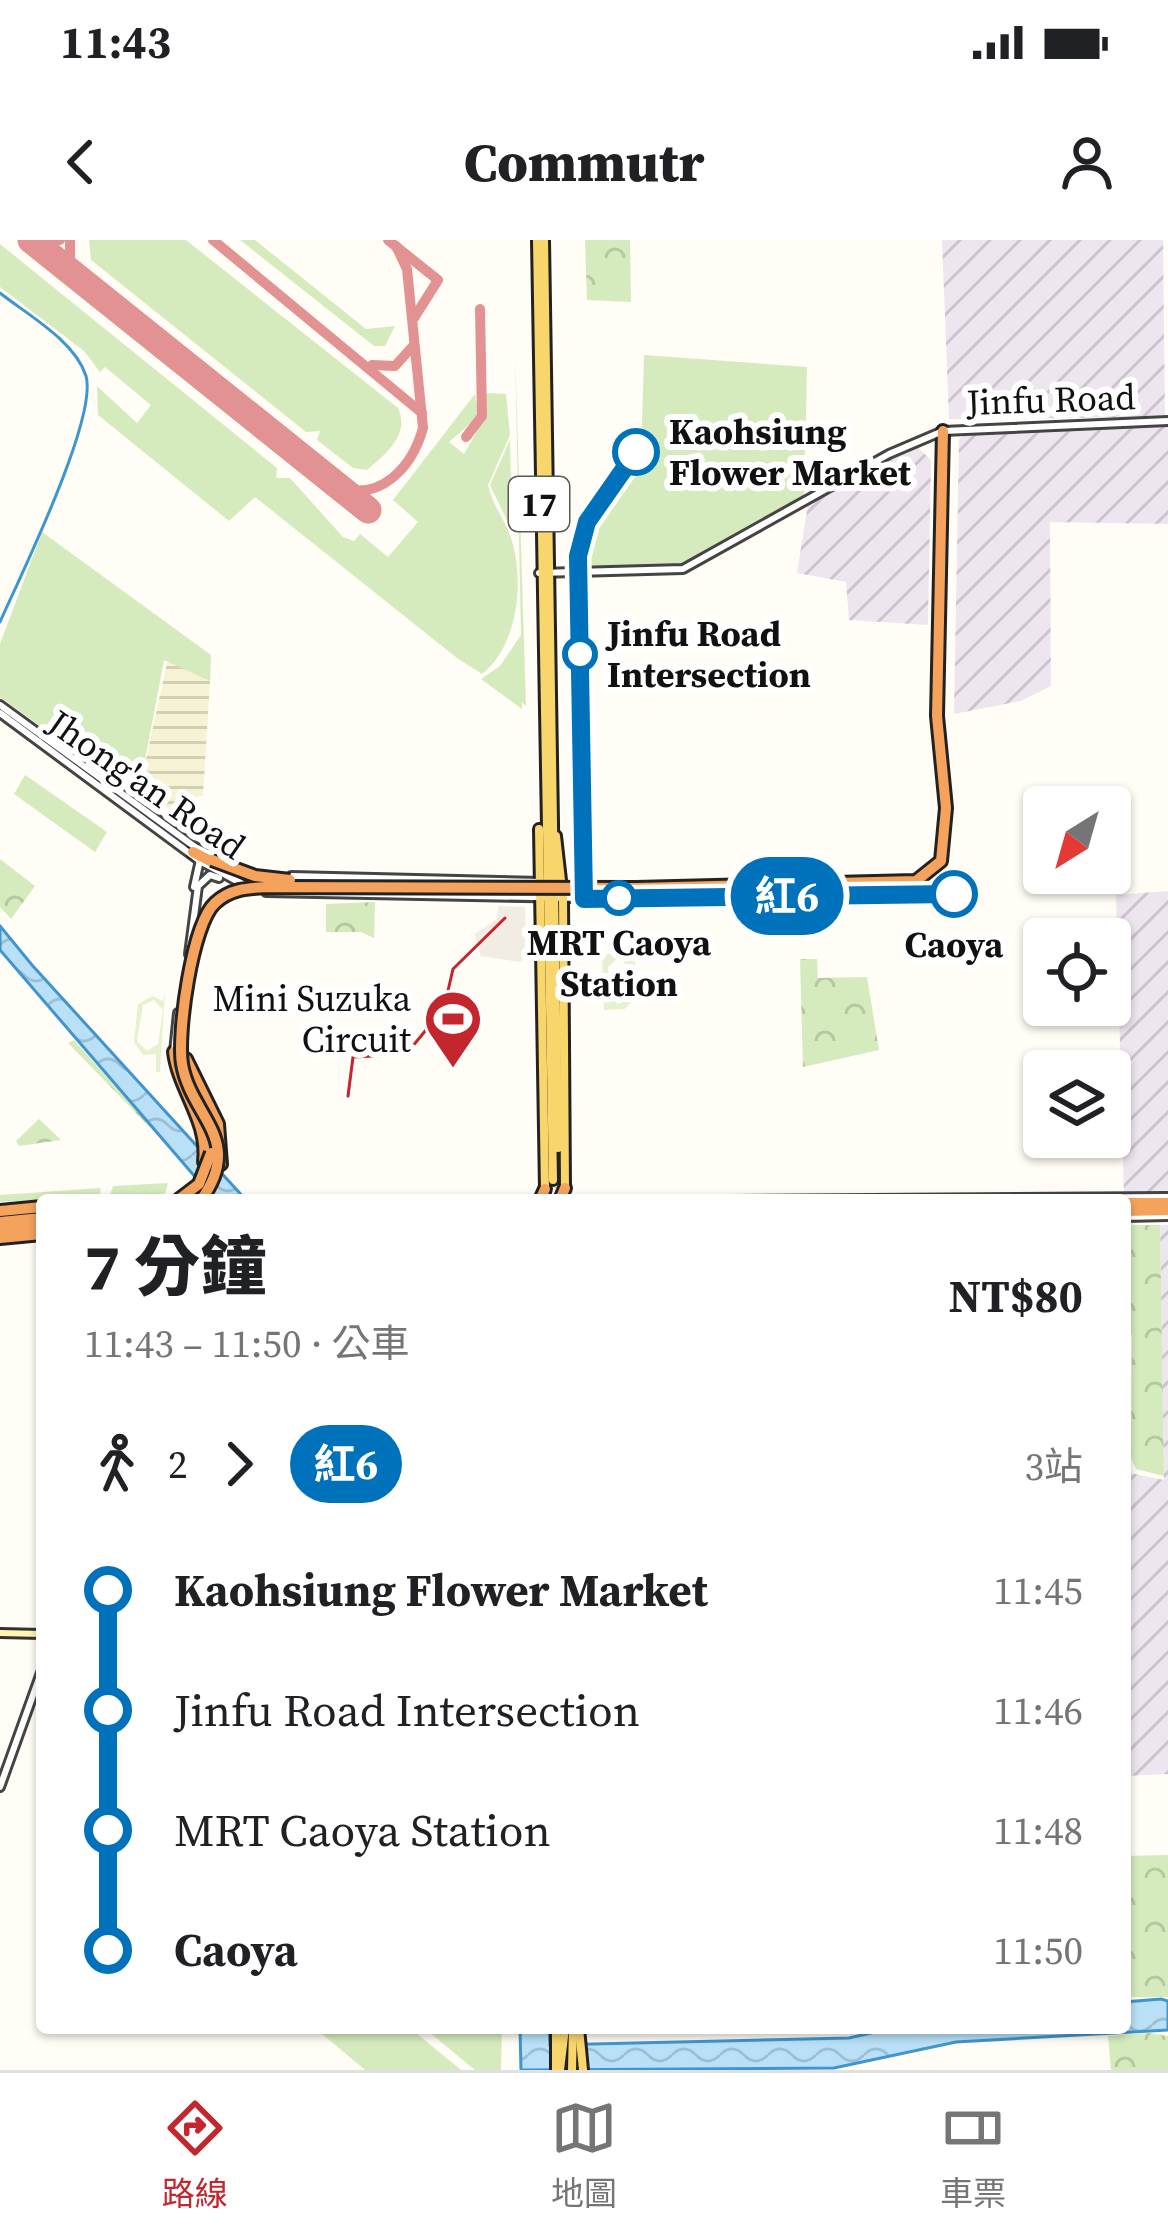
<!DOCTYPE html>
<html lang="zh-TW">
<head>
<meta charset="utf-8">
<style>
	body { margin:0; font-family:"Source Serif 4","Noto Sans TC",serif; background:#f2f2f2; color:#202124; height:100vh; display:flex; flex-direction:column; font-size:45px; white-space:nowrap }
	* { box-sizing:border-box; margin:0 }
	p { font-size:39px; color:#757577 }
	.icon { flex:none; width:66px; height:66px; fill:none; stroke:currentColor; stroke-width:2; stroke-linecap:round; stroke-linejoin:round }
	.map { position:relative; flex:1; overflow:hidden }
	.panel { position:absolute; left:36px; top:954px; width:1095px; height:840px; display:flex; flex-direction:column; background:#fff; border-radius:12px; box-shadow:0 3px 9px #0004 }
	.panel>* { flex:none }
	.badge { padding:0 24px; border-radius:39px; font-size:42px; line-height:78px }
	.needle { width:78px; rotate:217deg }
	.fabs { position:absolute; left:1023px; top:546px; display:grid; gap:24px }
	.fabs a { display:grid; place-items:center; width:108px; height:108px; border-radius:12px; background:#fff; box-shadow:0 3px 9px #0004; font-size:60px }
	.map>.badge { position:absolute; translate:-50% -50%; box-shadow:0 0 0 6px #fff }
	.legs { display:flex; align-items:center; gap:18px; height:132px; padding:0 48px; font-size:39px }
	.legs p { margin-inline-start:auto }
	.headline { display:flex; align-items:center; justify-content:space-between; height:204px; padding:0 48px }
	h1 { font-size:66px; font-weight:800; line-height:90px }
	ul { padding:0 48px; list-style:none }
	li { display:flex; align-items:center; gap:42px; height:120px; font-size:45px }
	li i { display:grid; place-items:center; width:18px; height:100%; margin:0 15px; background:currentColor }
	li i::after { content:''; width:30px; height:30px; margin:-15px; border:9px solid; border-radius:50%; background:#fff }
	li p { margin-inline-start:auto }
	li:first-child i { background:linear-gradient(#0000 50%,currentColor 0) }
	li:last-child i { background:linear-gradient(currentColor 50%,#0000 0) }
	.status { display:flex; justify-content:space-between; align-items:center; height:84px; padding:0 60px; background:#fff; direction:ltr }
	.status svg { height:33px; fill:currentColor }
	header { display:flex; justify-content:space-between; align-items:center; height:156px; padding:0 48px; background:#fff; font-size:54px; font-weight:800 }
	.dock { display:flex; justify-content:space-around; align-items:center; height:168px; border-top:3px solid #e0e0e0; background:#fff; font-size:33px; color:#757577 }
	.dock a { display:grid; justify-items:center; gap:6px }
	.dock .selected { color:#c4262e }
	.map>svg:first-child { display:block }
	.industrial { fill:url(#industrial-furrows) }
	.farmland { fill:url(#farmland-rules) }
	.grass { fill:#d5ebbd }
	.park { fill:url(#park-crowns) }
	.pitch { fill:#e6f2cf; fill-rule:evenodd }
	.plaza { fill:#f1ede2 }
	.water { fill:url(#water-waves); stroke:#3f96cf; stroke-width:3 }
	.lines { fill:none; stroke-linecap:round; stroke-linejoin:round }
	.stream { stroke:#3f96cf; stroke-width:3 }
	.taxiway { stroke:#e29292; stroke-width:10 }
	.runway { stroke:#e29292; stroke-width:27 }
	.primary-tunnel { stroke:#dbdad3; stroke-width:8; stroke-dasharray:8 4; stroke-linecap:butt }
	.tertiary-casing { stroke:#444; stroke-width:12 }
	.secondary-casing { stroke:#333; stroke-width:12 }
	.primary-casing { stroke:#222; stroke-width:14 }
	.motorway-casing { stroke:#222; stroke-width:16 }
	.tertiary { stroke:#fff; stroke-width:6 }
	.secondary { stroke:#fff6b0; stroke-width:6 }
	.primary { stroke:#f9d66b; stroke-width:8 }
	.motorway { stroke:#f5a25d; stroke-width:10 }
	.tram { stroke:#c4262e; stroke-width:3 }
	.motorway-bridge-casing { stroke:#222; stroke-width:16; stroke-linecap:butt }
	.motorway-bridge { stroke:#f5a25d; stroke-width:10 }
	.line-1-casing { stroke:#fff; stroke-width:27 }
	.line-1 { stroke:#0072bc; stroke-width:18 }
	.stop-1-dot { fill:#fff; stroke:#0072bc; stroke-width:6 }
	.labels { text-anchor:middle; stroke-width:12; stroke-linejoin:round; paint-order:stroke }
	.shield { fill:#fff; stroke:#585858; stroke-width:3 }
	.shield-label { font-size:33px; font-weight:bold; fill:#111 }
	.street-label { font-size:36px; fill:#111; stroke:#fff }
	.stop-label { font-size:36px; font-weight:bold; fill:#111; stroke:#fff; text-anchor:start }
	.poi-label { font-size:36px; fill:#111; stroke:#fff; text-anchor:end }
</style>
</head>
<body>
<div class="status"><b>11:43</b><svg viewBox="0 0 49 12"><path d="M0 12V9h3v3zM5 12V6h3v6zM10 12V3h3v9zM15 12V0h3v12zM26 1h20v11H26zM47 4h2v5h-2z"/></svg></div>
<header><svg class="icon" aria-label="back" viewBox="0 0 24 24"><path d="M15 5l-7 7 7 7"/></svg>Commutr<svg class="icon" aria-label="person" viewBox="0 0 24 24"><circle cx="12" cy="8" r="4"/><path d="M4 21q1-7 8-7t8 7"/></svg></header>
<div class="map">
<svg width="1168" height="1830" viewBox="0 0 1168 1830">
	<defs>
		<pattern id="industrial-furrows" width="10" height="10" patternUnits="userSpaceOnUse" patternTransform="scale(3)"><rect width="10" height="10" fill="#eee6ef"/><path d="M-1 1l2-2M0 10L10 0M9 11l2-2" fill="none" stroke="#cbc4cc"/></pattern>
		<pattern id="farmland-rules" width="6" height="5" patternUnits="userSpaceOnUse" patternTransform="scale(3)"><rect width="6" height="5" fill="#f6f3d4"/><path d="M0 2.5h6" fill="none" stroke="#d2cfb5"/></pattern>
		<pattern id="park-crowns" width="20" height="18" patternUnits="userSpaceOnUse" patternTransform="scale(3)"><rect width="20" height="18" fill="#d5ebbd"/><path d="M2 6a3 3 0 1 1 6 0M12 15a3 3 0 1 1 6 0" fill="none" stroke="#b6c8a1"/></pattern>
		<pattern id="water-waves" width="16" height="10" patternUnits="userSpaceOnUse" patternTransform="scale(3)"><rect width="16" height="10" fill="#b9e0f7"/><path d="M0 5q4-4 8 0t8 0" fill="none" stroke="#9ebfd3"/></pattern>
	</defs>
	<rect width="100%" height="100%" fill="#fffdf5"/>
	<!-- industrial -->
	<g class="industrial">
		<path d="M942 0H1163L1165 177 949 179Z"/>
		<path d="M1168 185V284L1050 282 1051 446 1021 461 954 474 959 199 968 193Z"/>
		<path d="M912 202 931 220 928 385 849 380 846 342 797 333 809 258Z"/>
		<path d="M1168 651V957H1124L1116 655Z"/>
		<path d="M1160 985H1168V1534L1125 1536 1130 1233 1164 1240Z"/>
	</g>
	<!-- farmland -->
	<path class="farmland" d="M168 418 210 441 203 556 195 557 184 590 138 557Z"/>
	<!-- grass -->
	<g class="grass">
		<path d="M89 0H186L398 168C410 194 387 213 367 230L353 228 317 200 320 191 306 192 91 20Z"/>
		<path d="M240 0H255L366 89 395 86 385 106H374Z"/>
		<path d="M0 4 277 228 276 238H290L343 297 354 301 360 294 388 317 418 282 393 260 475 154 479 176 449 202 464 214 485 177V153L506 154 510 195 488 245C492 264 505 280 511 298 525 341 518 406 482 434L457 418 255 257 229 281 98 175 97 146 137 183 151 165 105 127 100 132 84 111 0 47Z"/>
		<path d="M515 110 526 466 492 436 522 460V469L481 439 500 426 521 395Z"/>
		<path d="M644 115 807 127 804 259 682 324 587 326 586 301 641 218Z"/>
		<path d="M510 200 512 291 490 245Z"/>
		<path d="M42 292 211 415 210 441 164 420 138 557 0 457V404Z"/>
		<path d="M25 535 107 592 95 612 14 554Z"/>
		<path d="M168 943 165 954 110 955 113 946Z"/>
		<path d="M100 948 101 957 0 962V955Z"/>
		<path d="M315 1788H410L461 1830H365Z"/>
		<path d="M424 1788H502L501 1830H475Z"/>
	</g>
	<!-- park -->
	<g class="park">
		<path d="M585 0H630L631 62 587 60Z"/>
		<path d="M0 619 35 646 11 679 0 667Z"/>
		<path d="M375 662 374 698 361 692H326V664Z"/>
		<path d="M817 719 818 738 867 737 879 810 803 827 800 719Z"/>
		<path d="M74 800 165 903 68 803Z"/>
		<path d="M39 879 61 900 19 906 16 901Z"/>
		<path d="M1125 985H1160L1164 1236 1136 1229 1131 1218 1132 1095 1125 1094Z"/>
		<path d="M1168 1615V1757H1125V1616Z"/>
		<path d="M1149 1793 1168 1796V1830H1111L1108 1796Z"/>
	</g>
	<!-- pitch -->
	<g class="pitch">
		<path d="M614 713 635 722 637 754 625 769 604 770 602 715ZM618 718 630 727 629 758 618 764 609 754 608 727Z"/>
		<path d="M165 751 160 832H156V814L143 815 134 802 138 764 153 756 163 761ZM154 760 163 770 158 804 147 811 137 801 143 765Z"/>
	</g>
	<!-- plaza -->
	<path class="plaza" d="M498 666 525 667 526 718 520 722 481 716 475 694 497 679Z"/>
	<!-- water -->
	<g class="water">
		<path d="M0 686 32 725 246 960H215L0 710Z"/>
		<path d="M1161 1759 1168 1761V1790L956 1802 834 1828 521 1830 520 1788H549L550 1805 849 1798 893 1788H1125V1762Z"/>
	</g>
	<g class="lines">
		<!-- stream -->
		<path class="stream" d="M0 53C28 75 75 101 86 136 98 178 20 337 0 382"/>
		<!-- taxiway -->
		<g class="taxiway">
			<path d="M35 0H60"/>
			<path d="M70 0V26L78 38"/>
			<path d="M213 0 422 173"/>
			<path d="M388 0 438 40 414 78"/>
			<path d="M372 125 395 126 414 105"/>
			<path d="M466 197 482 176 480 69"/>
			<path d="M338 246C379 263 412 228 423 188L407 29 396 6"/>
		</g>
		<!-- runway -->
		<path class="runway" d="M31 0 368 270"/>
		<!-- primary-tunnel -->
		<path class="primary-tunnel" d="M558 940 559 959"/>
		<defs>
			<g id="tertiary">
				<path d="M539 333 683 329 889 214 943 191 1168 181"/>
				<path d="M0 465 195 607 220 619"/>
				<path d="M0 473 200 621 248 647"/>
				<path d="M291 636 541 642"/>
				<path d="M194 647 200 620"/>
				<path d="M266 652 580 658"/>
				<path d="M189 714 198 646 210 635 219 638"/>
				<path d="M174 812 178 773"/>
				<path d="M731 960 1168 957"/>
				<path d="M1125 977 1168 976"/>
				<path d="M0 1547 42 1430"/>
			</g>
			<path id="secondary" d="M0 1393 42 1394"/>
			<g id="primary">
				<path d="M537 0 553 940"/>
				<path d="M544 0 558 908"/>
				<path d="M539 589 545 949"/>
				<path d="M556 596 563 658 565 948"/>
				<path d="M579 1788 583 1830"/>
				<path d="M556 1830V1788"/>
				<path d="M560 1830 565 1788"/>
				<path d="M572 1830 573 1788"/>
			</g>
			<g id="motorway">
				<path d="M193 612 218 625"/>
				<path d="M636 648 916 641 941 621 946 568 937 476 943 191"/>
				<path d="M174 812C179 851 209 881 204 922"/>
				<path d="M186 819 218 884 221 924"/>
				<path d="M540 960 545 949"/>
				<path d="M560 960 565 948"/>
				<path d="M1125 963H1168"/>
				<path d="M0 971 42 967"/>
				<path d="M1125 971 1168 970"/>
				<path d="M0 982 42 978"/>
				<path d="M0 990 42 986"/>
				<path d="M0 998 42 994"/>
			</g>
		</defs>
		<!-- tertiary casing -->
		<use href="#tertiary" class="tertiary-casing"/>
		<!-- secondary casing -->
		<use href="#secondary" class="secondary-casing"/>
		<!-- primary casing -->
		<use href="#primary" class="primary-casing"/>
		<!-- motorway casing -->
		<use href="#motorway" class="motorway-casing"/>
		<!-- tertiary -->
		<use href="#tertiary" class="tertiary"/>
		<!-- secondary -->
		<use href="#secondary" class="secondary"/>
		<!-- primary -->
		<use href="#primary" class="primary"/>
		<!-- motorway -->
		<use href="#motorway" class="motorway"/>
		<!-- tram -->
		<path class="tram" d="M348 856 353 817 394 815 412 807 444 768 453 729 505 678"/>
		<defs>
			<g id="motorway-bridge">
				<path d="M212 620 255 636 290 640"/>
				<path d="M178 960 199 944 211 913"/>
				<path d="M201 960C245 899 191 877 182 824 177 793 192 684 215 663 230 649 247 648 266 647L636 648"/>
			</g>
		</defs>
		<!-- motorway-bridge casing -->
		<use href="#motorway-bridge" class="motorway-bridge-casing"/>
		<!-- motorway-bridge -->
		<use href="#motorway-bridge" class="motorway-bridge"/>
	</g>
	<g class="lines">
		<defs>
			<path id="line-1" d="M636 212 587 282 578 316 584 659 954 654"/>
		</defs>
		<!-- line-1 casing -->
		<use href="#line-1" class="line-1-casing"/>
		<!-- line-1 -->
		<use href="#line-1" class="line-1"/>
	</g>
	<!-- icons -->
	<defs>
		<symbol id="stadium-pin" viewBox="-11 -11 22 30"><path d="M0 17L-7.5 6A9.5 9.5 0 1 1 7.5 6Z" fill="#c4262e" stroke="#fff"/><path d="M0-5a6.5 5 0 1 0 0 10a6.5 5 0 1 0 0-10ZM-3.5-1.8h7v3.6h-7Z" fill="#fff"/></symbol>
	</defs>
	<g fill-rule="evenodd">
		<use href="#stadium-pin" x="420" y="746" width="66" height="90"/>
	</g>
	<!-- markers -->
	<g class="stop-1-dot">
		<circle cx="636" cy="212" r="21"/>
		<circle cx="580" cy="414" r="15"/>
		<circle cx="954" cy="654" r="21"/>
		<circle cx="619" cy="658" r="15"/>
	</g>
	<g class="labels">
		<!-- shield labels -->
		<rect class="shield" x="509" y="237" width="60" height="54" rx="9"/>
		<g class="shield-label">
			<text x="539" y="276">17</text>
		</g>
		<!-- street labels -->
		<g class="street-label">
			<text transform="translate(1051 159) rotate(-2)" y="13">Jinfu Road</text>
			<text transform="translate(147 544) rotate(35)" y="13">Jhong'an Road</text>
		</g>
		<!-- stop labels -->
		<g class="stop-label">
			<text x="669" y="204">Kaohsiung<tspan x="669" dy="41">Flower Market</tspan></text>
			<text x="607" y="406">Jinfu Road<tspan x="607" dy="41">Intersection</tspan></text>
			<text x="619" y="715" text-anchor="middle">MRT Caoya<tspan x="619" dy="41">Station</tspan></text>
			<text x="954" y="717" text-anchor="middle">Caoya</text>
		</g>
		<!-- poi labels -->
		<g class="poi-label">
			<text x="411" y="771">Mini Suzuka<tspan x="411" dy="41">Circuit</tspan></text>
		</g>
	</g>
</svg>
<div class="fabs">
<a><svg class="needle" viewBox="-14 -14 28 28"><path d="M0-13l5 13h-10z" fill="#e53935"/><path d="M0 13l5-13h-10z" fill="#757577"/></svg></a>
<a><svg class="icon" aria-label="locate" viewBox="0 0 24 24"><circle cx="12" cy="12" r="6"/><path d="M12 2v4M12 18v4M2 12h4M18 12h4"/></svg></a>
<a><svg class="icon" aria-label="layers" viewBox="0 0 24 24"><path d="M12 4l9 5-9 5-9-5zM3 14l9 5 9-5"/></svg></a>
</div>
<b class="badge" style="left:787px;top:656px;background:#0072bc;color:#fff">紅6</b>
<section class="panel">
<div class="headline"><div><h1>7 分鐘</h1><p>11:43 – 11:50 · 公車</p></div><b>NT$80</b></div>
<div class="legs"><svg class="icon" aria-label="walk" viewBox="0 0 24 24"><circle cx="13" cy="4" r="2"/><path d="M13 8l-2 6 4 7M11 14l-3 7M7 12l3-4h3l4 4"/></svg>2<svg class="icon" aria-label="forward" viewBox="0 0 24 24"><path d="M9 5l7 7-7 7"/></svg><b class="badge" style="background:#0072bc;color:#fff">紅6</b><p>3站</p></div>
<ul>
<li><i style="color:#0072bc"></i><b>Kaohsiung Flower Market</b><p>11:45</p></li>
<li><i style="color:#0072bc"></i><span>Jinfu Road Intersection</span><p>11:46</p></li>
<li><i style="color:#0072bc"></i><span>MRT Caoya Station</span><p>11:48</p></li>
<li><i style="color:#0072bc"></i><b>Caoya</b><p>11:50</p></li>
</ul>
</section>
</div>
<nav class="dock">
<a class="selected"><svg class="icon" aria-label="directions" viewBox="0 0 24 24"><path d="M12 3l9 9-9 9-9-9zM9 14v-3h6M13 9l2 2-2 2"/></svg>路線</a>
<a><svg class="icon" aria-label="map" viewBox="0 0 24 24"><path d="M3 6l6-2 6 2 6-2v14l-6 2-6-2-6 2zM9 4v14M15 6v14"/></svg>地圖</a>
<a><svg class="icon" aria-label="tickets" viewBox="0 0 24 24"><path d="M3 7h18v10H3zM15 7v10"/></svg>車票</a>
</nav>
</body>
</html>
